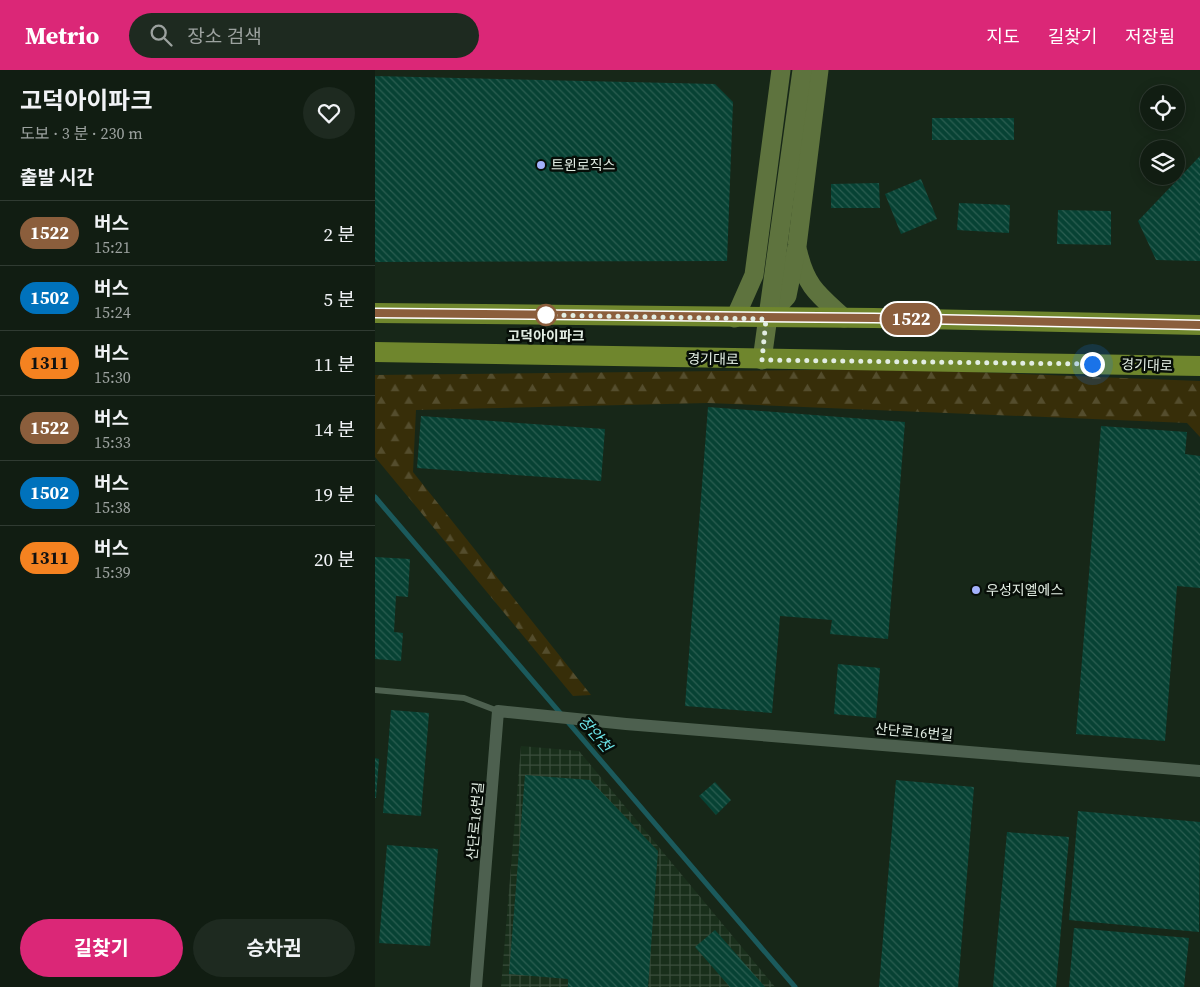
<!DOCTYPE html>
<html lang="ko">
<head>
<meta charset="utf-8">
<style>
	body { margin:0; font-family:"Source Serif 4","Noto Sans KR",serif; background:#1e2a20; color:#f1f3f6; height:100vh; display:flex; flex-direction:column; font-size:19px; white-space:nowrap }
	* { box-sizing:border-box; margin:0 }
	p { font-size:16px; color:#9ca29f }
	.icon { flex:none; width:28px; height:28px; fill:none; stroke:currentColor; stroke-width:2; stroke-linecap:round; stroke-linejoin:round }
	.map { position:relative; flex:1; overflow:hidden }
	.drawer { display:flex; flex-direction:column; background:#111d12; width:375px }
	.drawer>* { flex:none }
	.badge { padding:0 10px; border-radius:16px; font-size:18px; line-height:32px }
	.fabs { position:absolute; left:765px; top:15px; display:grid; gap:10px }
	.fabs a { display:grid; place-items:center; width:45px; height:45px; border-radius:50%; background:#111d12; box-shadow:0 2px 12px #0003,0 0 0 1px #303b32; font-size:25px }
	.you { position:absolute; width:25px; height:25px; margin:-12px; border:4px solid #fff; border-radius:50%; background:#1a73e8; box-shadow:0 0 0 8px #1a73e833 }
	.map>.badge { position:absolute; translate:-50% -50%; box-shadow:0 0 0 2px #fff }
	h2 { padding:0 20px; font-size:19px; line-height:45px }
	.round { display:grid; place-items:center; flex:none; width:52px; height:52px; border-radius:26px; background:#1e2a20 }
	.head { display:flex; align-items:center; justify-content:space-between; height:85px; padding:0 20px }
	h1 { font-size:24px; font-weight:700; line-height:38px }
	.cta { display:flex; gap:10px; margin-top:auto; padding:10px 20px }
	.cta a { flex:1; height:58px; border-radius:30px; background:#db2777; color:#fff; font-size:20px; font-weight:700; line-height:58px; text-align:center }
	.cta a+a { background:#1e2a20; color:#f1f3f6 }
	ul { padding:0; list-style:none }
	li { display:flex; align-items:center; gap:15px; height:65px; padding:0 20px; border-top:1px solid #303b32 }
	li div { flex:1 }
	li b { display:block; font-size:19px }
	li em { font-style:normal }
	li .badge { min-width:55px; font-weight:700; text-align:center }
	header { display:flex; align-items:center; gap:30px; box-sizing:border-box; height:70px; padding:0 25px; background:#db2777; color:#fff }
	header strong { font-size:24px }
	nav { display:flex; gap:28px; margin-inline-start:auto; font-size:18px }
	.search { width:350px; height:45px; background:#1e2a20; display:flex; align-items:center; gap:12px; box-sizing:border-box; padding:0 18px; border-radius:28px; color:#9ca29f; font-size:19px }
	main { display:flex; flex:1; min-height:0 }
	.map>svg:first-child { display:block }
	.industrial { fill:url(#industrial-grid) }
	.forest { fill:url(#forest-firs) }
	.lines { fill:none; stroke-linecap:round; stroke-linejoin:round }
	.stream { stroke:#1b5a5c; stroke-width:5 }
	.building { fill:url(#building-back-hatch) }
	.lane { stroke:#4d604f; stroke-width:6 }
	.street { stroke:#4d604f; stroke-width:12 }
	.secondary { stroke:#5e733e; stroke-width:19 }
	.primary { stroke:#6f862d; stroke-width:20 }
	.line-casing { stroke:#fff; stroke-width:11 }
	.line { stroke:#8b5e3c; stroke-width:8 }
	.walk { stroke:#e2ede3; stroke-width:5; stroke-dasharray:0 9 }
	.poi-dot { fill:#a4b2fc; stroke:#070e08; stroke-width:2 }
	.stop-dot { fill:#fff; stroke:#8b5e3c; stroke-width:2.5 }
	.labels { text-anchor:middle; stroke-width:5; stroke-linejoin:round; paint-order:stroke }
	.poi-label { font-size:14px; fill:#e2ede3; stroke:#070e08; text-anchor:start }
	.stop-label { font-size:14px; font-weight:bold; fill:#e2ede3; stroke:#070e08 }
	.street-label { font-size:14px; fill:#e2ede3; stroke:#070e08 }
	.water-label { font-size:15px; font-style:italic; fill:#6be2e6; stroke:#070e08 }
</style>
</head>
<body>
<header>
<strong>Metrio</strong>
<div class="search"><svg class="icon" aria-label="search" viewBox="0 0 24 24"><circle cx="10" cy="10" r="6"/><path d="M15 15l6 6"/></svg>장소 검색</div>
<nav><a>지도</a><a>길찾기</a><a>저장됨</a></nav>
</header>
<main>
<section class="drawer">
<div class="head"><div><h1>고덕아이파크</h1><p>도보 · 3 분 · 230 m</p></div><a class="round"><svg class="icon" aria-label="heart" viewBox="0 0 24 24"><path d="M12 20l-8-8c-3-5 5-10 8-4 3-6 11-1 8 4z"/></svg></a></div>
<h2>출발 시간</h2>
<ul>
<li><span class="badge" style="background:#8b5e3c;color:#fff">1522</span><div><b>버스</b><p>15:21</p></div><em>2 분</em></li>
<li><span class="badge" style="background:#0072bc;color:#fff">1502</span><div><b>버스</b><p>15:24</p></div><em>5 분</em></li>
<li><span class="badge" style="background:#f58220;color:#111">1311</span><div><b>버스</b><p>15:30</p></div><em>11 분</em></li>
<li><span class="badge" style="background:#8b5e3c;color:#fff">1522</span><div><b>버스</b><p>15:33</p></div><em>14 분</em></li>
<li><span class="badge" style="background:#0072bc;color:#fff">1502</span><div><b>버스</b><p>15:38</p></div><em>19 분</em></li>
<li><span class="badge" style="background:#f58220;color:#111">1311</span><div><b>버스</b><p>15:39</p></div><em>20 분</em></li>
</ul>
<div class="cta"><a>길찾기</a><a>승차권</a></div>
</section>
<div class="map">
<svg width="825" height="917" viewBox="0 0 825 917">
	<defs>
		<pattern id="industrial-grid" width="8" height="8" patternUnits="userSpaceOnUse" patternTransform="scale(1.25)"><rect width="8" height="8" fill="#192f1b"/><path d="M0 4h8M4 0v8" fill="none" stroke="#3a4d3c"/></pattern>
		<pattern id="forest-firs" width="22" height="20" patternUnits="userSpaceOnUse" patternTransform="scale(1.25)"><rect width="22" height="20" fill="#372e09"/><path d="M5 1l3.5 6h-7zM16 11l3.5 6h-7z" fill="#544d2d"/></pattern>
		<pattern id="building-back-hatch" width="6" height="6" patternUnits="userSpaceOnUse" patternTransform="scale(1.25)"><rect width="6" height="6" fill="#074234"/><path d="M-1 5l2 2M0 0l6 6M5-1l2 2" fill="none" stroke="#2b5e51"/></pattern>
	</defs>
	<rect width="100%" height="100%" fill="#172718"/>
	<!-- industrial -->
	<path class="industrial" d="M146 676 204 681 400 917H126Z"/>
	<!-- forest -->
	<path class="forest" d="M522 299 825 311V367L812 353 333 333 41 340 38 402 216 625 198 626 0 387V305Z"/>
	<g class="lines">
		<!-- stream -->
		<path class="stream" d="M0 427 420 917"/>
	</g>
	<!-- building -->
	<g class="building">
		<path d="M0 6 340 14 358 32 352 191 0 192Z"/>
		<rect x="557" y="48" width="82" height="22"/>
		<path d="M825 86V191L781 190 763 151Z"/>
		<path d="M546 109 562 149 526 164 510 124Z"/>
		<path d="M504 113 505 138H456V114Z"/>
		<path d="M584 133 635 135 634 163 582 160Z"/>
		<path d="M683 140 736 141V175L682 174Z"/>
		<path d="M333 337 530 352 513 569 455 564 457 550 405 546 397 643 310 636Z"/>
		<path d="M46 346 230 359 226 411 42 398Z"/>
		<path d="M726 356 812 362 810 384 825 386V518L802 516 790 671 701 664Z"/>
		<path d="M0 487 35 489 33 527 21 526 19 562 28 563 26 591 0 589Z"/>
		<path d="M463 594 505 598 501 648 459 644Z"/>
		<path d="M16 640 54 643 46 746 8 743Z"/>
		<path d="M0 688 4 689 1 728H0Z"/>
		<path d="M150 705 215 710 283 781 273 917H193V909L134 904Z"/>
		<path d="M521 710 599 717 583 917H504Z"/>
		<path d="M340 712 356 730 341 745 324 726Z"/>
		<path d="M703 741 825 752 824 862 694 850Z"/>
		<path d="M632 762 694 767 681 917H618Z"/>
		<path d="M12 775 63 779 55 876 4 873Z"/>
		<path d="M699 858 814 868 809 917H694Z"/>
		<path d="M340 860 390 917H355L320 877Z"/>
	</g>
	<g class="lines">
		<!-- lane -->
		<path class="lane" d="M0 620 89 628 123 641"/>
		<!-- street -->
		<path class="street" d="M101 917 123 641 251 654 825 701"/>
		<!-- secondary -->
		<g class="secondary">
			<path d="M423 182C431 217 444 225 469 248"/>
			<path d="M360 248 379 205 406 0"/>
			<path d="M391 249 412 226 422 176 444 0"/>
			<path d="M387 290 427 0"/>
		</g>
		<!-- primary -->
		<g class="primary">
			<path d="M0 243 499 248 825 255"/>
			<path d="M0 282 825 296"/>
		</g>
	</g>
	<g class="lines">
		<defs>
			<path id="line" d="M0 243 499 248 825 255"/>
		</defs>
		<!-- line casing -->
		<use href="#line" class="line-casing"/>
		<!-- line -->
		<use href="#line" class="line"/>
		<!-- walk -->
		<path class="walk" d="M171 245 391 249 387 290 717 294"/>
	</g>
	<!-- markers -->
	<g class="poi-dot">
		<circle cx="166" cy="95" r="5"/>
		<circle cx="601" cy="520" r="5"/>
	</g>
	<circle class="stop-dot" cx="171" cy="245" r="10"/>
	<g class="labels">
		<!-- poi labels -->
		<g class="poi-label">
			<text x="176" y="100">트윈로직스</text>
			<text x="611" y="525">우성지엘에스</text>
		</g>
		<!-- stop labels -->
		<g class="stop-label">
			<text x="171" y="271">고덕아이파크</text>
		</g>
		<!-- street labels -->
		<g class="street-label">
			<text transform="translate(338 289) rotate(1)" y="5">경기대로</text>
			<text transform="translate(772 295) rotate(2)" y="5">경기대로</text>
			<text transform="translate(539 662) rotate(5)" y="5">산단로16번길</text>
			<text transform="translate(100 751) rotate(-85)" y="5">산단로16번길</text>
		</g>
		<!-- water labels -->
		<g class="water-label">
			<text transform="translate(220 664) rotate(49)" y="5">장안천</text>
		</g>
	</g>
</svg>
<div class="fabs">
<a><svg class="icon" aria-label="locate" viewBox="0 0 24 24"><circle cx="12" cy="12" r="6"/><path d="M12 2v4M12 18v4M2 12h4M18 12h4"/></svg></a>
<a><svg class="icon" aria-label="layers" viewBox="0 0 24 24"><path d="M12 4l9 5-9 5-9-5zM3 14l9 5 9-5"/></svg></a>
</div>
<div class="you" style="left:717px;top:294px"></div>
<b class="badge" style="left:536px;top:249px;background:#8b5e3c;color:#fff">1522</b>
</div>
</main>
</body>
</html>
